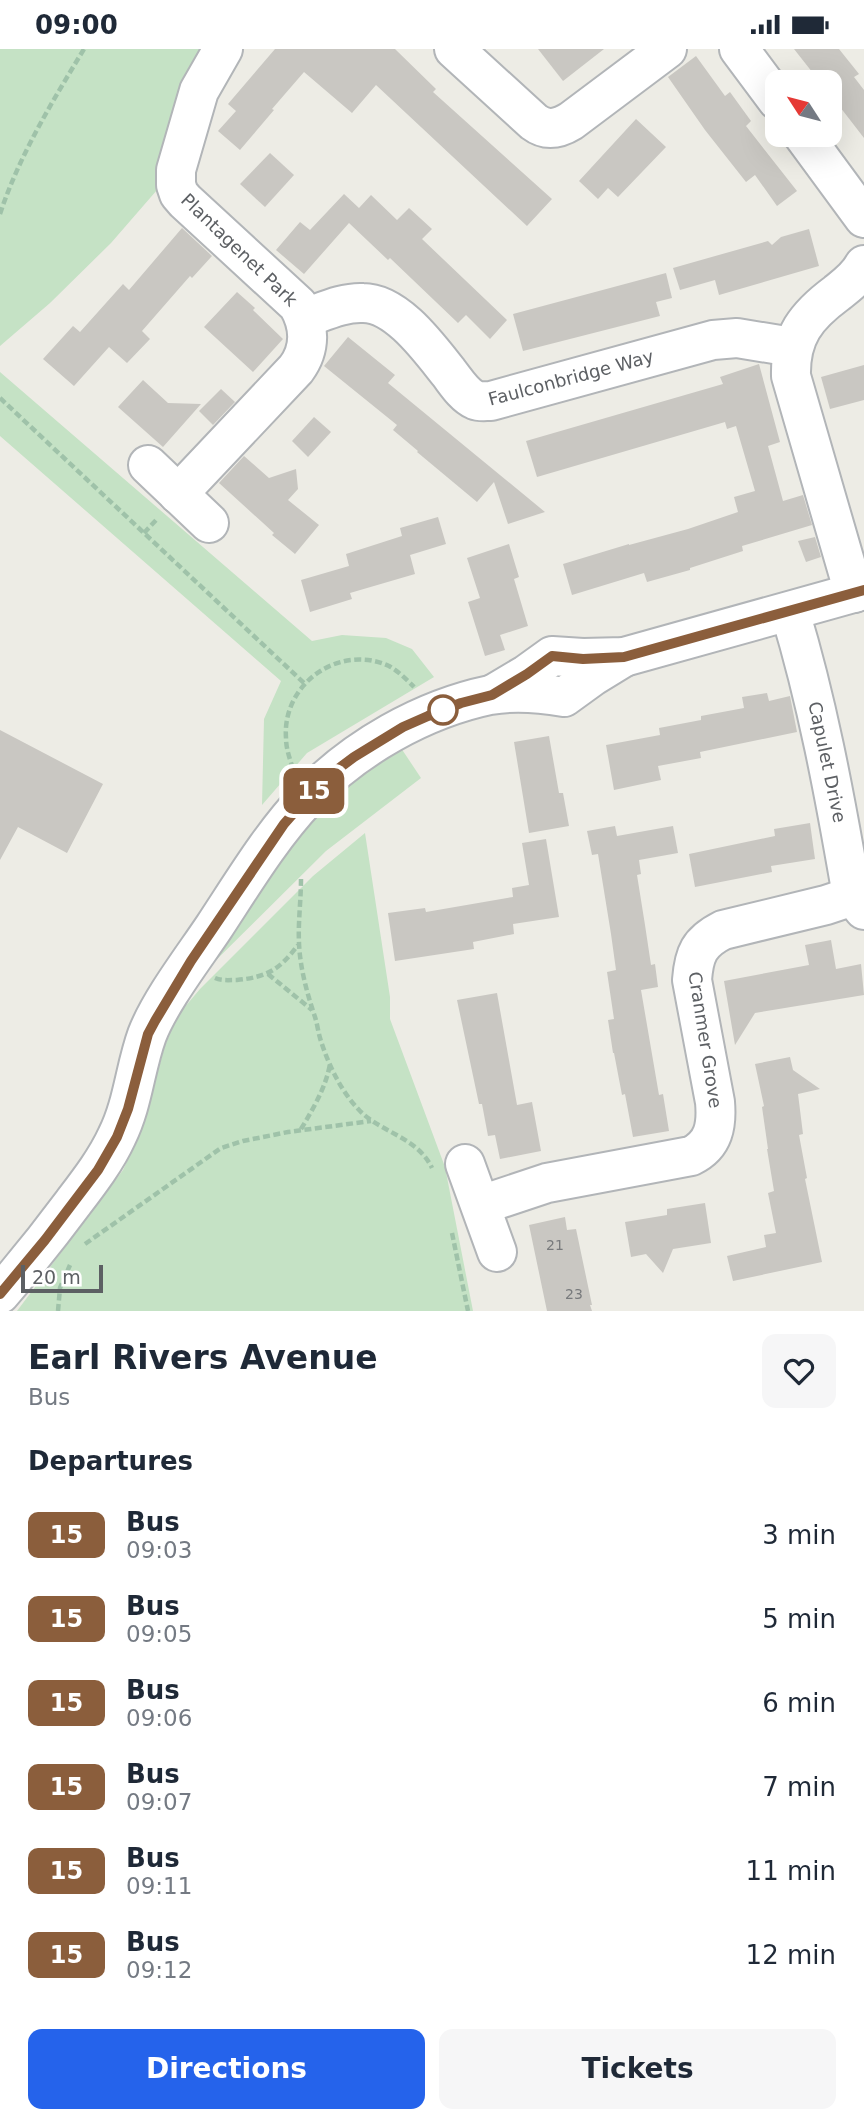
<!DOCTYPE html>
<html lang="en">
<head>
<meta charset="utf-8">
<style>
	body { margin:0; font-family:"DejaVu Sans",sans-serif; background:#f6f6f7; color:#1f2937; height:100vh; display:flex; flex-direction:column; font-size:26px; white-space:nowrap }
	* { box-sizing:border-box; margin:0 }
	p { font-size:23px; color:#747a83 }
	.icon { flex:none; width:38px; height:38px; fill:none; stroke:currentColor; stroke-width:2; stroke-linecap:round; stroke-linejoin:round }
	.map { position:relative; height:1262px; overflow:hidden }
	.panel { display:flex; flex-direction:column; background:#fff; flex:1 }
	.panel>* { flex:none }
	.badge { padding:0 14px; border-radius:10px; font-size:24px; line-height:46px }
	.needle { width:46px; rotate:306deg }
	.fabs { position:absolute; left:765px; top:21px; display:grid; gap:14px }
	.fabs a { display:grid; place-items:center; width:77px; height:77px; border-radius:14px; background:#fff; box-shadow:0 7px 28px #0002; font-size:35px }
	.scale { position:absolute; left:21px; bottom:18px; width:82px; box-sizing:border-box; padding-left:7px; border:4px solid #5d6064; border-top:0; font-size:19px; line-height:24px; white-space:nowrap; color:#5d6064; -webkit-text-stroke:5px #fff; paint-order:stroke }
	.map>.badge { position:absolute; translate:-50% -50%; box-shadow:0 0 0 4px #fff }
	h2 { padding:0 28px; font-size:26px; line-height:63px }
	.round { display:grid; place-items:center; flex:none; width:74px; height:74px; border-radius:14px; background:#f6f6f7 }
	.head { display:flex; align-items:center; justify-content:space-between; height:119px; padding:0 28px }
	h1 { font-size:33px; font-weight:800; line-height:52px }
	.primary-button { display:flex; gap:14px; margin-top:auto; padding:14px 28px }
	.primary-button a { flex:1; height:80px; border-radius:14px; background:#2563eb; color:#fff; font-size:28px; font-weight:800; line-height:80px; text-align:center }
	.primary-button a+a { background:#f6f6f7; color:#1f2937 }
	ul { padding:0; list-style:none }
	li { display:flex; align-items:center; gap:21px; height:84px; padding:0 28px }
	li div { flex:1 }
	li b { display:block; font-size:26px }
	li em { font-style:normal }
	li .badge { min-width:77px; font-weight:700; text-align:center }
	.status { display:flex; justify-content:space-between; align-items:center; height:49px; padding:0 35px; background:#fff; direction:ltr }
	.status svg { height:19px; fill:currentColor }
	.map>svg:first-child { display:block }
	.green { fill:#c5e2c5 }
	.building { fill:#c9c7c2 }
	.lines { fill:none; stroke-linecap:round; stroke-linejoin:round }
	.minor-casing { stroke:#b2b5b8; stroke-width:42 }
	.path { stroke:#9fc2a9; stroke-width:4.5; stroke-dasharray:7 3.5; stroke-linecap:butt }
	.minor { stroke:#fff; stroke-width:38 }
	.line-casing { stroke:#fff; stroke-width:16 }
	.line { stroke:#8b5e3c; stroke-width:10 }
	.stop-dot { fill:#fff; stroke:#8b5e3c; stroke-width:3.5 }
	.labels { text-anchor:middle; stroke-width:5; stroke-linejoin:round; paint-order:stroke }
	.number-label { font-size:14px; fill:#787a7c }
	.street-label { font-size:18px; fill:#5d6064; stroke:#fff }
</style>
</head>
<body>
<div class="status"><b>09:00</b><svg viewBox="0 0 49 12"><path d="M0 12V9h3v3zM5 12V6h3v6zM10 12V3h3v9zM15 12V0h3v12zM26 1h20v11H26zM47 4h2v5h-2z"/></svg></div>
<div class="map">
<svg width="864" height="1262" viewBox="0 0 864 1262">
	<rect width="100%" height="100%" fill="#edece5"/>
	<!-- green -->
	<g class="green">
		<path d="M0 0H204L172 62 157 141 111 194 50 254 0 297Z"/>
		<path d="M0 323 312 592 342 586 386 589 412 600 434 628 307 704 262 756 264 670 281 632 0 387Z"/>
		<path d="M399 696 421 729 326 802 206 921 316 759Z"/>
		<path d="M365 784 390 948V970L445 1118 473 1262H17L123 1121 142 1080 165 996 178 966 200 940 313 827Z"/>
	</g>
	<!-- building -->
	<g class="building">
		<path d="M275 0H395L436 40 433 43 552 150 527 177 376 36 352 64 304 23 272 60 274 61 240 101 218 82 236 62 228 55Z"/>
		<path d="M538 0H604L563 32Z"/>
		<path d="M794 0H839L859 25 854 28 864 41V89L830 45V33H820Z"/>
		<path d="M696 7 725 47 730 43 751 72 746 77 797 142 777 157 755 126 746 133 705 81 668 28Z"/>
		<path d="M636 70 666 98 618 148 608 139 598 150 579 132Z"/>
		<path d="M270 104 294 126 265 158 240 135Z"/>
		<path d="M344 145 359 159 371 146 397 171 409 159 432 180 422 190 507 271 490 290 466 266 458 274 390 209 388 211 349 174 304 225 276 201 300 173 310 181Z"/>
		<path d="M182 179 212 207 192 229 190 227 142 282 150 290 127 314 109 298 74 337 43 310 73 277 80 283 123 235 129 241Z"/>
		<path d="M809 180 819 217 719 246 715 231 680 241 673 219 768 192 772 196 781 188Z"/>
		<path d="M666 224 672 249 656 253 660 267 523 302 513 265Z"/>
		<path d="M237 243 255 259 253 261 283 290 253 323 204 278Z"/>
		<path d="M348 288 395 326 388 334 545 463 508 475 494 433 477 453 417 403 418 402 393 381 397 376 324 317Z"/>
		<path d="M759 315 780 393 768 397 783 452 803 446 812 476 742 497 743 502 690 519V521L647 533 644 524 572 546 563 515 629 495V496L688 480 738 463 734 448 755 442 736 377 727 380 725 373 537 428 526 392 723 335 720 328Z"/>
		<path d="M864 316V351L830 360 821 328Z"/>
		<path d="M143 331 168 354 201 355 163 398 118 358Z"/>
		<path d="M221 340 235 353 213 376 199 362Z"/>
		<path d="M314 368 331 383 308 408 292 392Z"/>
		<path d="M244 407 269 429 296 420 298 440 288 451 319 476 295 505 272 486 274 484 219 434Z"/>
		<path d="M438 468 446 495 410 506 415 525 350 544 352 550 310 563 301 531 349 517 346 505 402 487 400 479Z"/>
		<path d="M815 488 821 508 806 513 798 492Z"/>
		<path d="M509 495 519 528 514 530 528 577 500 586 505 601 485 607 468 553 480 549 467 509Z"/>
		<path d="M767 644 769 652 790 647 797 683 700 703 701 709 658 717 661 731 614 741 606 696 660 686 659 679 701 671V667L744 659 742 648Z"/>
		<path d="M0 681 103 735 67 804 18 778 0 811Z"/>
		<path d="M549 687 559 744H563L569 777 529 784 514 693Z"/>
		<path d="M810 774 815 810 771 817 772 823 695 838 689 805 775 787 774 780Z"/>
		<path d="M615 777 617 787 673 777 678 804 639 811 641 825 637 826 645 876 651 916 655 915 658 938 641 941 659 1046 663 1045 669 1082 633 1088 625 1045 622 1046 614 1004H613L608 971 614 970 607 923 616 921 611 885 598 805 592 806 587 782Z"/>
		<path d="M546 790 559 868 513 875 514 885 473 893 474 900 395 912 388 864 425 859 426 863 513 848 512 839 529 836 522 794Z"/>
		<path d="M831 891 836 920 861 915 864 946 755 964 735 996 724 932 809 916 805 896Z"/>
		<path d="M497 944 517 1056 532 1053 541 1102 500 1110 495 1086 488 1087 482 1055H479L457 951Z"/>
		<path d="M790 1008 793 1021 820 1040 798 1045 803 1085 799 1086 807 1129 805 1130 822 1213 733 1232 727 1207 766 1198 764 1186 776 1184 768 1144 774 1142 767 1100H768L762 1058 764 1057 755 1015Z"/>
		<path d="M705 1154 711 1194 673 1200 663 1224 646 1205 631 1208 625 1173 667 1166V1160Z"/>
		<path d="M565 1168 567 1181 576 1180 592 1256H590L592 1262H547L529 1176Z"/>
	</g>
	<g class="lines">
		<defs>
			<g id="minor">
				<path d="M454 0 534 73C546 82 558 80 571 72L667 0"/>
				<path d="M739 0 777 51"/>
				<path d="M803 86 864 169"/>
				<path d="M305 269C323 263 343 253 363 254 397 254 429 299 449 324 456 333 464 346 475 351 480 353 485 352 491 352L713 291 737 289 792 298"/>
				<path d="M148 416 209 474"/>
				<path d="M178 445 296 320C311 300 310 277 298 256L185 152 179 145 176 136V121L199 42 223 0"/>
				<path d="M854 544 791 327C790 287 806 267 837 244 847 236 858 228 864 216"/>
				<path d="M790 563C817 652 834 743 850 835L853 847 864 861"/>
				<path d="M495 644 527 625 552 607 583 609 624 608 864 541"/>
				<path d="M465 1115 497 1203"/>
				<path d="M481 1156 547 1134 691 1107C714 1096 717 1076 715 1053L692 931C694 905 699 893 723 881L826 856 853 847"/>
				<path d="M0 1245C26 1215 50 1185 73 1154 89 1133 106 1111 117 1087 133 1055 135 1019 147 986 160 952 194 908 214 878 243 834 271 787 307 749 354 699 423 660 490 646 514 642 540 644 564 648L593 627 624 608"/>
			</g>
		</defs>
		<!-- minor casing -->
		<use href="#minor" class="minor-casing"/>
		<!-- path -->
		<g class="path">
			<path d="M0 165C19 107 52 53 84 0"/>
			<path d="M0 349 304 634"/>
			<path d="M144 484 157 470"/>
			<path d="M293 720C290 710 286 700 286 689 282 635 339 594 389 617 398 622 406 630 414 638"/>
			<path d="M301 830C301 851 298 873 299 894 300 919 307 944 315 968 317 974 318 982 320 989 328 1015 341 1043 361 1063 383 1084 418 1089 432 1119"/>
			<path d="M268 925 312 961"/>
			<path d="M215 929C222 932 229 931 237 931 268 928 280 920 298 896"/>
			<path d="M301 1080C313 1060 326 1038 330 1015"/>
			<path d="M452 1184 468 1262"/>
			<path d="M85 1195 221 1099 243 1092 288 1083 371 1072"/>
			<path d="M58 1262 60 1239 70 1216"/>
		</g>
		<!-- minor -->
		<use href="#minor" class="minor"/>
	</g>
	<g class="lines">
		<defs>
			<path id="line" d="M0 1245 45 1191 98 1121 117 1088 128 1060 148 985 155 972 191 912 284 775 307 749 334 723 354 708 403 678 428 667 461 654 492 646 527 625 552 607 583 610 624 608 864 541"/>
		</defs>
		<!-- line casing -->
		<use href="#line" class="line-casing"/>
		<!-- line -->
		<use href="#line" class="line"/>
	</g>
	<!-- markers -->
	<circle class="stop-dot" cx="443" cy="661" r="14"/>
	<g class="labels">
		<!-- number labels -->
		<g class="number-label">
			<text x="555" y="1201">21</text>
			<text x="574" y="1250">23</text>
		</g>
		<!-- street labels -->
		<g class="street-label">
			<text transform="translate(239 201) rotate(44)" y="6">Plantagenet Park</text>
			<text transform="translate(571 329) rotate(-15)" y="6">Faulconbridge Way</text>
			<text transform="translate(827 713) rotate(78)" y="6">Capulet Drive</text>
			<text transform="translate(705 991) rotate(81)" y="6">Cranmer Grove</text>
		</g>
	</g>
</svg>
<div class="fabs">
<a><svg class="needle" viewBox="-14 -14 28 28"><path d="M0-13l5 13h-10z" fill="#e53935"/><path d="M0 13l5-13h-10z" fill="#747a83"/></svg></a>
</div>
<div class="scale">20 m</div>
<b class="badge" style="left:314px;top:742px;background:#8b5e3c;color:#fff">15</b>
</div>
<section class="panel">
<div class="head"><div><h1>Earl Rivers Avenue</h1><p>Bus</p></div><a class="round"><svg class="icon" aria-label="heart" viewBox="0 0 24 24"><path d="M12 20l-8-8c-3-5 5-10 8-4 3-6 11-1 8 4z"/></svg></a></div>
<h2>Departures</h2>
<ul>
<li><span class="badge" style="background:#8b5e3c;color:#fff">15</span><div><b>Bus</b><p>09:03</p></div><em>3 min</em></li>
<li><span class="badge" style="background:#8b5e3c;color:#fff">15</span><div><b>Bus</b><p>09:05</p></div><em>5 min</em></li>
<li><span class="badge" style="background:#8b5e3c;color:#fff">15</span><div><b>Bus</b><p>09:06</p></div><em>6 min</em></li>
<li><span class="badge" style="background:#8b5e3c;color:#fff">15</span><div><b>Bus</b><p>09:07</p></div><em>7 min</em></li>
<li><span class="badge" style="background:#8b5e3c;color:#fff">15</span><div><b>Bus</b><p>09:11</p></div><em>11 min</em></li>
<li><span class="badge" style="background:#8b5e3c;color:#fff">15</span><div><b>Bus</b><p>09:12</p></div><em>12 min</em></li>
</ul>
<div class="primary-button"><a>Directions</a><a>Tickets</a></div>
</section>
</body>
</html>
